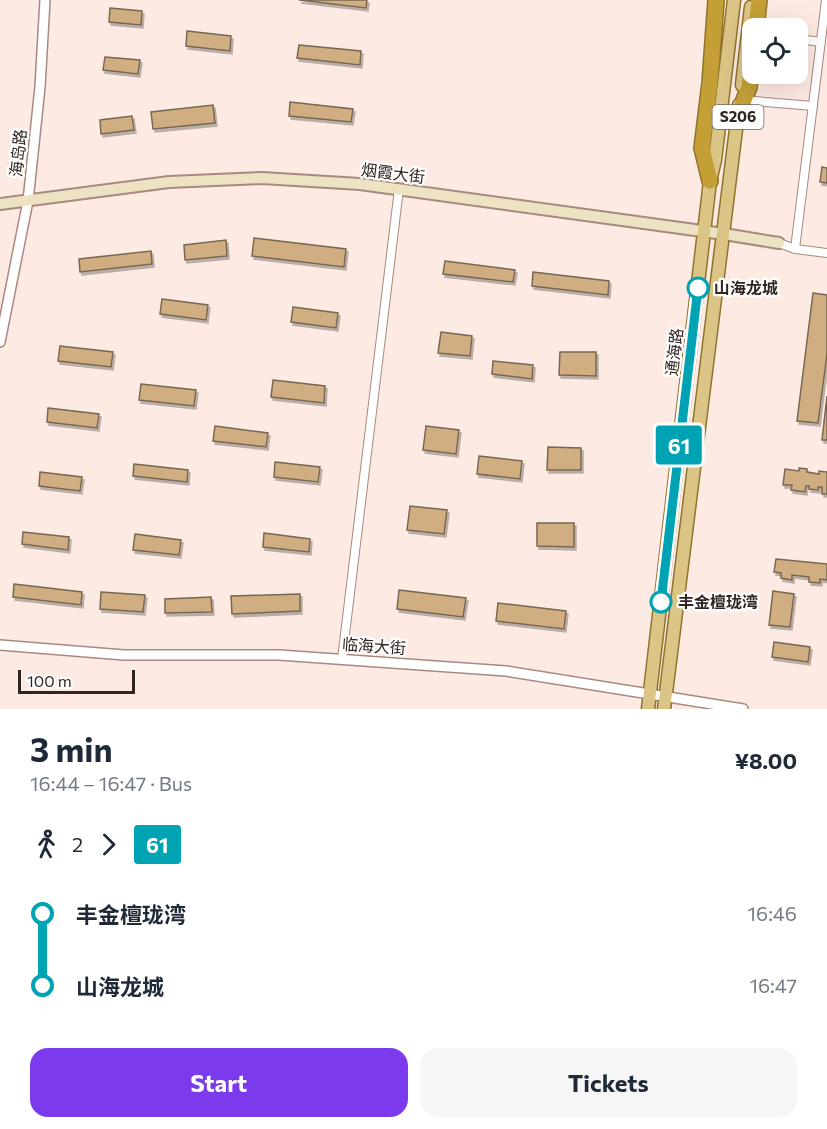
<!DOCTYPE html>
<html lang="en">
<head>
<meta charset="utf-8">
<style>
	body { margin:0; font-family:Commissioner,"Noto Sans SC",sans-serif; background:#f6f6f7; color:#1f2937; height:100vh; display:flex; flex-direction:column; font-size:22px; white-space:nowrap }
	* { box-sizing:border-box; margin:0 }
	p { font-size:20px; color:#747a83 }
	.icon { flex:none; width:33px; height:33px; fill:none; stroke:currentColor; stroke-width:2; stroke-linecap:round; stroke-linejoin:round }
	.map { position:relative; height:709px; overflow:hidden }
	.details { display:flex; flex-direction:column; background:#fff; flex:1 }
	.details>* { flex:none }
	.badge { padding:0 12px; border-radius:4px; font-size:21px; line-height:39px }
	.tools { position:absolute; left:742px; top:18px; display:grid; gap:12px }
	.tools a { display:grid; place-items:center; width:66px; height:66px; border-radius:12px; background:#fff; box-shadow:0 6px 24px #0002; font-size:30px }
	.scale { position:absolute; left:18px; bottom:15px; width:117px; box-sizing:border-box; padding-left:6px; border:3px solid #302520; border-top:0; font-size:16px; line-height:21px; white-space:nowrap; color:#302520; -webkit-text-stroke:4px #fff; paint-order:stroke }
	.map>.badge { position:absolute; translate:-50% -50%; box-shadow:0 0 0 3px #fff }
	.legs { display:flex; align-items:center; gap:9px; height:66px; padding:0 30px; font-size:20px }
	.legs p { margin-inline-start:auto }
	.headline { display:flex; align-items:center; justify-content:space-between; height:102px; padding:0 30px }
	h1 { font-size:33px; font-weight:700; line-height:45px }
	.cta { display:flex; gap:12px; margin-top:auto; padding:12px 30px }
	.cta a { flex:1; height:69px; border-radius:18px; background:#7c3aed; color:#fff; font-size:24px; font-weight:700; line-height:69px; text-align:center }
	.cta a+a { background:#f6f6f7; color:#1f2937 }
	ul { padding:0 30px; list-style:none }
	li { display:flex; align-items:center; gap:21px; height:72px; font-size:22px }
	li i { display:grid; place-items:center; width:9px; height:100%; margin:0 8px; background:currentColor }
	li i::after { content:''; width:15px; height:15px; margin:-8px; border:4px solid; border-radius:50%; background:#fff }
	li p { margin-inline-start:auto }
	li:first-child i { background:linear-gradient(#0000 50%,currentColor 0) }
	li:last-child i { background:linear-gradient(currentColor 50%,#0000 0) }
	.map>svg:first-child { display:block }
	.building { fill:#d0ae81; stroke:#786852; stroke-width:1.5; filter:url(#shadow) }
	.lines { fill:none; stroke-linecap:round; stroke-linejoin:round }
	.minor-casing { stroke:#a78a7f; stroke-width:10 }
	.tertiary-casing { stroke:#a78a7f; stroke-width:12 }
	.secondary-casing { stroke:#a78a7f; stroke-width:14 }
	.primary-casing { stroke:#90742e; stroke-width:15 }
	.motorway-casing { stroke:#90742e; stroke-width:18 }
	.minor { stroke:#fff; stroke-width:8 }
	.tertiary { stroke:#fff; stroke-width:9 }
	.secondary { stroke:#ede2c2; stroke-width:10 }
	.primary { stroke:#dbc586; stroke-width:12 }
	.motorway { stroke:#c39f35; stroke-width:15 }
	.line-1-casing { stroke:#fff; stroke-width:14 }
	.line-1 { stroke:#00a3b4; stroke-width:9 }
	.stop-1-dot { fill:#fff; stroke:#00a3b4; stroke-width:3 }
	.labels { text-anchor:middle; stroke-width:4.5; stroke-linejoin:round; paint-order:stroke }
	.shield { fill:#fff; stroke:#6e6663; stroke-width:1.5 }
	.shield-label { font-size:15px; font-weight:bold; fill:#302520 }
	.street-label { font-size:16px; fill:#302520; stroke:#fff }
	.stop-label { font-size:16px; font-weight:bold; fill:#302520; stroke:#fff; text-anchor:start }
</style>
</head>
<body>
<div class="map">
<svg width="827" height="709" viewBox="0 0 827 709">
	<defs>
		<filter id="shadow"><feDropShadow dx="2" dy="3" stdDeviation="0" flood-color="#0004"/></filter>
	</defs>
	<rect width="100%" height="100%" fill="#fdeae2"/>
	<!-- building -->
	<g class="building">
		<path d="M299 0H367L366 8Z"/>
		<path d="M110 8 142 11 141 25 109 22Z"/>
		<path d="M187 31 231 36 230 51 186 46Z"/>
		<path d="M299 45 361 51 360 65 297 58Z"/>
		<path d="M105 57 140 60 138 74 103 70Z"/>
		<path d="M290 102 353 109 351 122 289 116Z"/>
		<path d="M213 105 215 123 153 129 151 112Z"/>
		<path d="M132 116 134 130 101 134 100 120Z"/>
		<path d="M822 167 827 168V183L820 182Z"/>
		<path d="M254 238 346 249 344 267 252 256Z"/>
		<path d="M226 240 227 256 185 260 184 245Z"/>
		<path d="M151 251 152 264 80 272 79 259Z"/>
		<path d="M445 261 515 270 513 282 443 274Z"/>
		<path d="M533 272 609 281 608 295 532 286Z"/>
		<path d="M813 293 827 295V354L818 423 797 421Z"/>
		<path d="M162 299 208 305 206 320 160 314Z"/>
		<path d="M293 307 338 313 336 328 291 322Z"/>
		<path d="M441 332 472 336 470 356 438 353Z"/>
		<path d="M60 346 113 352 111 367 58 361Z"/>
		<path d="M560 352H596V376L559 375Z"/>
		<path d="M493 361 533 365 532 379 492 374Z"/>
		<path d="M273 380 325 386 324 403 271 397Z"/>
		<path d="M141 384 196 390 194 406 139 400Z"/>
		<path d="M827 396V440H822Z"/>
		<path d="M48 408 99 414 97 428 47 422Z"/>
		<path d="M215 426 268 433 266 447 213 441Z"/>
		<path d="M426 426 459 430 456 454 423 450Z"/>
		<path d="M548 447 581 448V470H547Z"/>
		<path d="M479 456 522 461 520 479 477 474Z"/>
		<path d="M275 462 320 467 318 482 274 477Z"/>
		<path d="M134 464 188 470 187 482 133 476Z"/>
		<path d="M799 468 807 469V472L819 474V471L827 472V494H822V487H818V490L809 489V486H806L805 492 791 490 792 485H783L785 469 799 471Z"/>
		<path d="M40 472 82 477 80 491 39 486Z"/>
		<path d="M410 506 447 510 444 534 407 530Z"/>
		<path d="M537 523H574V547L537 546Z"/>
		<path d="M23 532 69 537 68 550 22 544Z"/>
		<path d="M264 533 310 539 309 552 263 547Z"/>
		<path d="M135 534 181 540 179 555 133 550Z"/>
		<path d="M776 559 827 564V580L820 579V583L809 582V577L792 575V580L781 578V573L774 572Z"/>
		<path d="M14 584 82 592 81 605 13 597Z"/>
		<path d="M399 590 466 598 463 617 397 609Z"/>
		<path d="M773 591 794 594 790 627 769 625Z"/>
		<path d="M101 592 145 595 143 612 100 609Z"/>
		<path d="M300 594V611L232 614 231 596Z"/>
		<path d="M211 597 212 612 165 613V599Z"/>
		<path d="M498 603 566 611 564 629 496 621Z"/>
		<path d="M774 642 810 647 808 662 772 657Z"/>
	</g>
	<g class="lines">
		<defs>
			<g id="minor">
				<path d="M798 39 821 42"/>
				<path d="M742 100 813 106"/>
				<path d="M779 243 795 249 827 253"/>
				<path d="M795 249 826 0"/>
				<path d="M342 659 399 189"/>
			</g>
			<g id="tertiary">
				<path d="M0 342 28 201 40 87 45 0"/>
				<path d="M0 645 124 655H279L506 671 743 709"/>
			</g>
			<path id="secondary" d="M0 204 169 182 262 178 360 184 724 234 779 243"/>
			<g id="primary">
				<path d="M742 85 751 7"/>
				<path d="M648 709 710 181 715 160 734 0"/>
				<path d="M664 709 739 105"/>
			</g>
			<g id="motorway">
				<path d="M756 28 759 0"/>
				<path d="M739 113 749 87 753 55"/>
				<path d="M710 181 702 148 710 83 716 0"/>
			</g>
		</defs>
		<!-- minor casing -->
		<use href="#minor" class="minor-casing"/>
		<!-- tertiary casing -->
		<use href="#tertiary" class="tertiary-casing"/>
		<!-- secondary casing -->
		<use href="#secondary" class="secondary-casing"/>
		<!-- primary casing -->
		<use href="#primary" class="primary-casing"/>
		<!-- motorway casing -->
		<use href="#motorway" class="motorway-casing"/>
		<!-- minor -->
		<use href="#minor" class="minor"/>
		<!-- tertiary -->
		<use href="#tertiary" class="tertiary"/>
		<!-- secondary -->
		<use href="#secondary" class="secondary"/>
		<!-- primary -->
		<use href="#primary" class="primary"/>
		<!-- motorway -->
		<use href="#motorway" class="motorway"/>
	</g>
	<g class="lines">
		<defs>
			<path id="line-1" d="M661 602 698 288"/>
		</defs>
		<!-- line-1 casing -->
		<use href="#line-1" class="line-1-casing"/>
		<!-- line-1 -->
		<use href="#line-1" class="line-1"/>
	</g>
	<!-- markers -->
	<g class="stop-1-dot">
		<circle cx="698" cy="288" r="10"/>
		<circle cx="661" cy="602" r="10"/>
	</g>
	<g class="labels">
		<!-- shield labels -->
		<rect class="shield" x="712.5" y="105" width="51" height="24" rx="4.5"/>
		<g class="shield-label">
			<text x="738" y="122">S206</text>
		</g>
		<!-- street labels -->
		<g class="street-label">
			<text transform="translate(18 153) rotate(-84)" y="6">海岛路</text>
			<text transform="translate(393 173) rotate(7)" y="6">烟霞大街</text>
			<text transform="translate(674 352) rotate(-83)" y="6">通海路</text>
			<text transform="translate(374 646) rotate(4)" y="6">临海大街</text>
		</g>
		<!-- stop labels -->
		<g class="stop-label">
			<text x="714" y="294">山海龙城</text>
			<text x="678" y="608">丰金檀珑湾</text>
		</g>
	</g>
</svg>
<div class="tools">
<a><svg class="icon" aria-label="locate" viewBox="0 0 24 24"><circle cx="12" cy="12" r="6"/><path d="M12 2v4M12 18v4M2 12h4M18 12h4"/></svg></a>
</div>
<div class="scale">100 m</div>
<b class="badge" style="left:679px;top:445px;background:#00a3b4;color:#fff">61</b>
</div>
<section class="details">
<div class="headline"><div><h1>3 min</h1><p>16:44 – 16:47 · Bus</p></div><b>¥8.00</b></div>
<div class="legs"><svg class="icon" aria-label="walk" viewBox="0 0 24 24"><circle cx="13" cy="4" r="2"/><path d="M13 8l-2 6 4 7M11 14l-3 7M7 12l3-4h3l4 4"/></svg>2<svg class="icon" aria-label="forward" viewBox="0 0 24 24"><path d="M9 5l7 7-7 7"/></svg><b class="badge" style="background:#00a3b4;color:#fff">61</b></div>
<ul>
<li><i style="color:#00a3b4"></i><b>丰金檀珑湾</b><p>16:46</p></li>
<li><i style="color:#00a3b4"></i><b>山海龙城</b><p>16:47</p></li>
</ul>
<div class="cta"><a>Start</a><a>Tickets</a></div>
</section>
</body>
</html>
